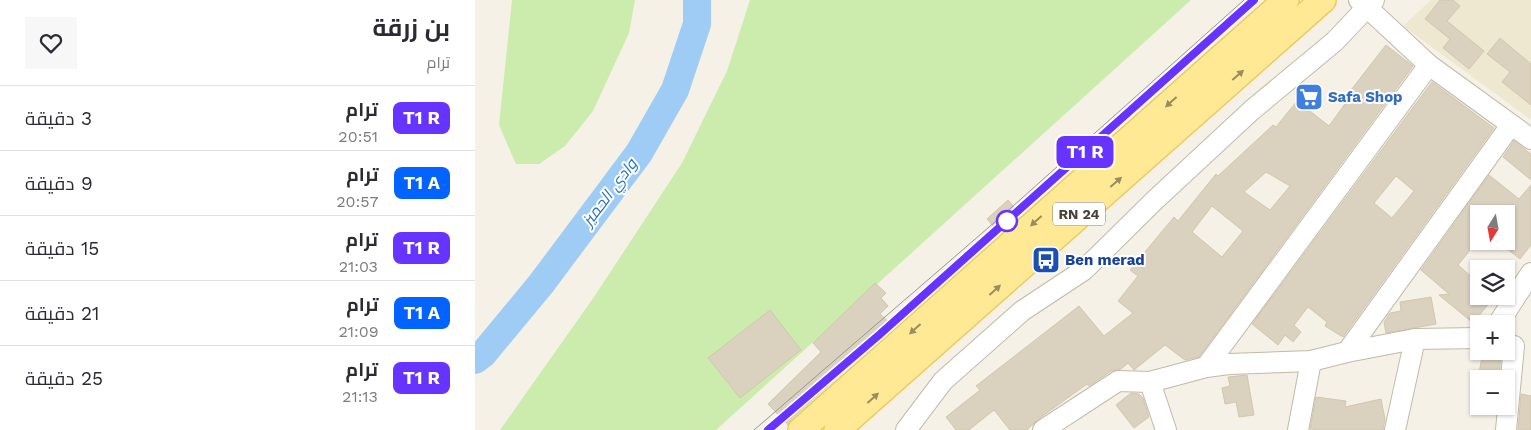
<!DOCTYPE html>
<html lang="ar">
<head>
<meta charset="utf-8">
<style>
	body { margin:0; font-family:"Work Sans",Cairo,sans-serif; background:#f7f7f7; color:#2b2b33; direction:rtl; height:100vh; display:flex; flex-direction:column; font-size:19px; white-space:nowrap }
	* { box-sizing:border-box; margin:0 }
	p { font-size:16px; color:#7c7c81 }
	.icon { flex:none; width:28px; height:28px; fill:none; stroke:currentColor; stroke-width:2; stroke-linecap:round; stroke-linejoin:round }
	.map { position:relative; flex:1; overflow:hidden; direction:ltr }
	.details { display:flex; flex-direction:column; background:#fff; width:475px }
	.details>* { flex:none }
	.badge { padding:0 10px; border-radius:8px; font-size:18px; line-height:32px }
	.needle { width:32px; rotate:191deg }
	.controls { position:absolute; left:995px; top:205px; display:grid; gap:10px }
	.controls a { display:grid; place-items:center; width:45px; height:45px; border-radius:0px; background:#fff; box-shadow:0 1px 4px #0004; font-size:25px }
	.map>.badge { position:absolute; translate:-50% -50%; box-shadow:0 0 0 2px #fff }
	.round { display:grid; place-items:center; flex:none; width:52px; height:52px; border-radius:0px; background:#f7f7f7 }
	.overview { display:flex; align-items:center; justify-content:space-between; height:85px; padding:0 25px }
	h1 { font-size:24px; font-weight:700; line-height:38px }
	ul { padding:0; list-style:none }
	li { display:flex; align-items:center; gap:15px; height:65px; padding:0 25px; border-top:1px solid #e1e1e2 }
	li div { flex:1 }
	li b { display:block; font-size:19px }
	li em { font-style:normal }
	li .badge { min-width:55px; font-weight:700; text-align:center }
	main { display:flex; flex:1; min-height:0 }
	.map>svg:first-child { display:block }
	.education { fill:#efe8d0 }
	.green { fill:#cbecad }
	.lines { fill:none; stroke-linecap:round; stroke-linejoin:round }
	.river { stroke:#9fccf5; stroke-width:28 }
	.building { fill:#dad1be; stroke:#d2c7ae; fill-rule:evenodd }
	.minor-casing { stroke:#c1baa9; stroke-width:22 }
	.major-casing { stroke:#eccc5e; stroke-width:28 }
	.minor { stroke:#fff; stroke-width:20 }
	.major { stroke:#ffe995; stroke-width:25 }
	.tram { stroke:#979797; stroke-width:1 }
	.oneway { fill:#9a8d60 }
	.line-casing { stroke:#fff; stroke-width:11 }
	.line { stroke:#63f; stroke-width:8 }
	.stop-dot { fill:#fff; stroke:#63f; stroke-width:2.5 }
	.labels { text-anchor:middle; stroke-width:4; stroke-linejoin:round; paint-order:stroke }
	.shield { fill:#fff; stroke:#7f7b72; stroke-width:1 }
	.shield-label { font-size:14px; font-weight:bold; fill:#484235 }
	.shop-label { font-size:15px; font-weight:bold; fill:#366cbe; stroke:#fff; text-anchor:start }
	.transit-label { font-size:15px; font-weight:bold; fill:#164399; stroke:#fff; text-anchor:start }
	.water-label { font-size:16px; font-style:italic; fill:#2772bc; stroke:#fff }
</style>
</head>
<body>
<main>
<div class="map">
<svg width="1056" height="430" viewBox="0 0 1056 430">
	<rect width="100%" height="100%" fill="#f5f1e7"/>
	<!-- education -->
	<path class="education" d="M956 0H1056V120L928 26Z"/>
	<!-- green -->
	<g class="green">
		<path d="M37 0H160L154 33 118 111 90 146 64 164H41L24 125Z"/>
		<path d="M275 0H716L241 430H25L119 297 207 163 252 71Z"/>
	</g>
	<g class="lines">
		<!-- river -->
		<path class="river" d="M0 360 8 354 66 284 164 153 200 90 222 24V0"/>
	</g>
	<!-- building -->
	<g class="building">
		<path d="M965 0H978L985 6 972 21 1009 51 994 69 968 48 975 39 950 19Z"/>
		<path d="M1025 38 1056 64V105L1027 82 1035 72 1012 54Z"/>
		<path d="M911 45 938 66 724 357 710 360 690 345 659 370 653 363 646 369 636 371 614 386 612 384 562 420 552 430H535L519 410 494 430H481L471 417 505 390 501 386 604 306 629 336 658 313 643 301 663 276 655 270 699 217 703 221 741 174 743 176 798 125 801 127 822 101 854 126 872 101 869 99ZM791 172 815 186 795 210 769 192ZM737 206 768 231 747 257 717 232Z"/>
		<path d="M957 82 1019 128 868 337 850 326 852 322 833 307 819 325 826 332 818 342 810 335 803 345 777 324ZM921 176 939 191 917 218 899 203Z"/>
		<path d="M1039 141 1056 154V180L1028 157Z"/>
		<path d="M1014 175 1044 199 1056 185V245L1045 259 1031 248V214H1004V239L983 265 1004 283V296H1020L998 323 964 295 974 294 946 270Z"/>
		<path d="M533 200 546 215 525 234 512 219Z"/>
		<path d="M400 283 411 293 406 298 413 306 405 314 419 327 316 419 313 425 293 404 346 352 338 343Z"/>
		<path d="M956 297 961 324 911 333 909 322 915 313 926 311 925 302Z"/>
		<path d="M295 310 326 350 265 398 233 358Z"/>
		<path d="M1008 351 1026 352 1024 379H1003Z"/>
		<path d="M772 375 779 415 764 417 761 402 750 404 747 388 755 386 753 377Z"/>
		<path d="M656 393 664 394 668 398 674 417 659 428 641 405Z"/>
		<path d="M1046 394 1056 396V430H1043Z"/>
		<path d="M841 397 871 401 870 407 906 399 910 419 908 430H844L835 429Z"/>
	</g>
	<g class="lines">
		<defs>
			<g id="minor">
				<path d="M884 0 954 65 1056 139"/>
				<path d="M1023 324 1056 273"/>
				<path d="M872 352 1036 125"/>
				<path d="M731 367 954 65"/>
				<path d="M675 382 691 430"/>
				<path d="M431 430 468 381 547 311 609 270 680 200 777 110 859 42 899 0"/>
				<path d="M568 430 643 381 675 382 731 367 754 364 836 361 872 352 940 339 1004 338"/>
				<path d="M823 430 836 361"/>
				<path d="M920 430 940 339"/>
				<path d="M1031 430 1039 346"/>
			</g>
			<g id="major">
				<path d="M326 430 811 0"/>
				<path d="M362 430 848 0"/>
			</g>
		</defs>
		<!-- minor casing -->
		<use href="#minor" class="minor-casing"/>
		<!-- major casing -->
		<use href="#major" class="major-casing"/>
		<!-- minor -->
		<use href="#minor" class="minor"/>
		<!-- major -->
		<use href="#major" class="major"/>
		<!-- tram -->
		<g class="tram">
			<path d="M279 430 528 215 769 0"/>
			<path d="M293 430 404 335 513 238"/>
		</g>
	</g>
	<!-- one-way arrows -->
	<defs><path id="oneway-solid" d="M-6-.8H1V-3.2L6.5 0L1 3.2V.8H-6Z" transform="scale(1.25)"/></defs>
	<g class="oneway">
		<use href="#oneway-solid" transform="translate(763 75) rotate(-41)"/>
		<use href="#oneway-solid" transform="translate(696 102) rotate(138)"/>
		<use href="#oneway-solid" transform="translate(641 182) rotate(-41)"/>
		<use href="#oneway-solid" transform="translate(561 221) rotate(138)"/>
		<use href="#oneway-solid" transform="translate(520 290) rotate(-42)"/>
		<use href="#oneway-solid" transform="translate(440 329) rotate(138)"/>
		<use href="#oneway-solid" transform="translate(398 398) rotate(-42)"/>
	</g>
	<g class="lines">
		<defs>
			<path id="line" d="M293 430 404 335 779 0"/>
		</defs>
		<!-- line casing -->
		<use href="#line" class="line-casing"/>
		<!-- line -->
		<use href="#line" class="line"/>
	</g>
	<!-- icons -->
	<defs>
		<symbol id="supermarket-square" viewBox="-11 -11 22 22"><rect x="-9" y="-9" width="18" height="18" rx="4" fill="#3f7fe0" stroke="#fff"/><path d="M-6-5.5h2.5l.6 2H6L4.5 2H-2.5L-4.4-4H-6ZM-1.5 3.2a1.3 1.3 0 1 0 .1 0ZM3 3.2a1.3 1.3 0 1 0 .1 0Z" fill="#fff"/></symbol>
		<symbol id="bus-square" viewBox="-11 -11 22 22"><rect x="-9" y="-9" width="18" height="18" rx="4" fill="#1a4fb4" stroke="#fff"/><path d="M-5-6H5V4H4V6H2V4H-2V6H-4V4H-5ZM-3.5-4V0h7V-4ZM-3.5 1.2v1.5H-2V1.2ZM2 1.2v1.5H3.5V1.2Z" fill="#fff"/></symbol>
	</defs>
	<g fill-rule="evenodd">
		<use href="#supermarket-square" x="818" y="81" width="32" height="32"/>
		<use href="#bus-square" x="555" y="244" width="32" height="32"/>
	</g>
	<!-- markers -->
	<circle class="stop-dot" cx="532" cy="221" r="10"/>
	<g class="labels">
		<!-- shield labels -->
		<rect class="shield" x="578" y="202.5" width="52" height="23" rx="4"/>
		<g class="shield-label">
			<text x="604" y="219">RN 24</text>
		</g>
		<!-- shop labels -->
		<g class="shop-label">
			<text x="853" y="102">Safa Shop</text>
		</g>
		<!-- transit labels -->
		<g class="transit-label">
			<text x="590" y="265">Ben merad</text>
		</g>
		<!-- water labels -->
		<g class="water-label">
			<text transform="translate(134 192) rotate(-53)" y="6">وادي الحميز</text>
		</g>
	</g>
</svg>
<div class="controls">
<a><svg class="needle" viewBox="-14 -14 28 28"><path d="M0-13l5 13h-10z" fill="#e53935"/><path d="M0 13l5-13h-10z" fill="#7c7c81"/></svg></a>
<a><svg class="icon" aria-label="layers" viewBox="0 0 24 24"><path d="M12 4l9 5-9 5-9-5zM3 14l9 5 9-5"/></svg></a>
<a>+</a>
<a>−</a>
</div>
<b class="badge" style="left:610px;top:152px;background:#63f;color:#fff">T1 R</b>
</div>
<section class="details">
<div class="overview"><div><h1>بن زرقة</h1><p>ترام</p></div><a class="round"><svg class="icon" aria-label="heart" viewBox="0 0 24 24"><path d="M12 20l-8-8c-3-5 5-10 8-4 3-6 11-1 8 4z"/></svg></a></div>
<ul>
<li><span class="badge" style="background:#63f;color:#fff">T1 R</span><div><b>ترام</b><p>20:51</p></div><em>3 دقيقة</em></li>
<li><span class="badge" style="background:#0363ff;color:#fff">T1 A</span><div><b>ترام</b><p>20:57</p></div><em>9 دقيقة</em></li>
<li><span class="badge" style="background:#63f;color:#fff">T1 R</span><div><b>ترام</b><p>21:03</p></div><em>15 دقيقة</em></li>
<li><span class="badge" style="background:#0363ff;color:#fff">T1 A</span><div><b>ترام</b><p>21:09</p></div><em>21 دقيقة</em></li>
<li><span class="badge" style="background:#63f;color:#fff">T1 R</span><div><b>ترام</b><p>21:13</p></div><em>25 دقيقة</em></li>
</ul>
</section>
</main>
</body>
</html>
